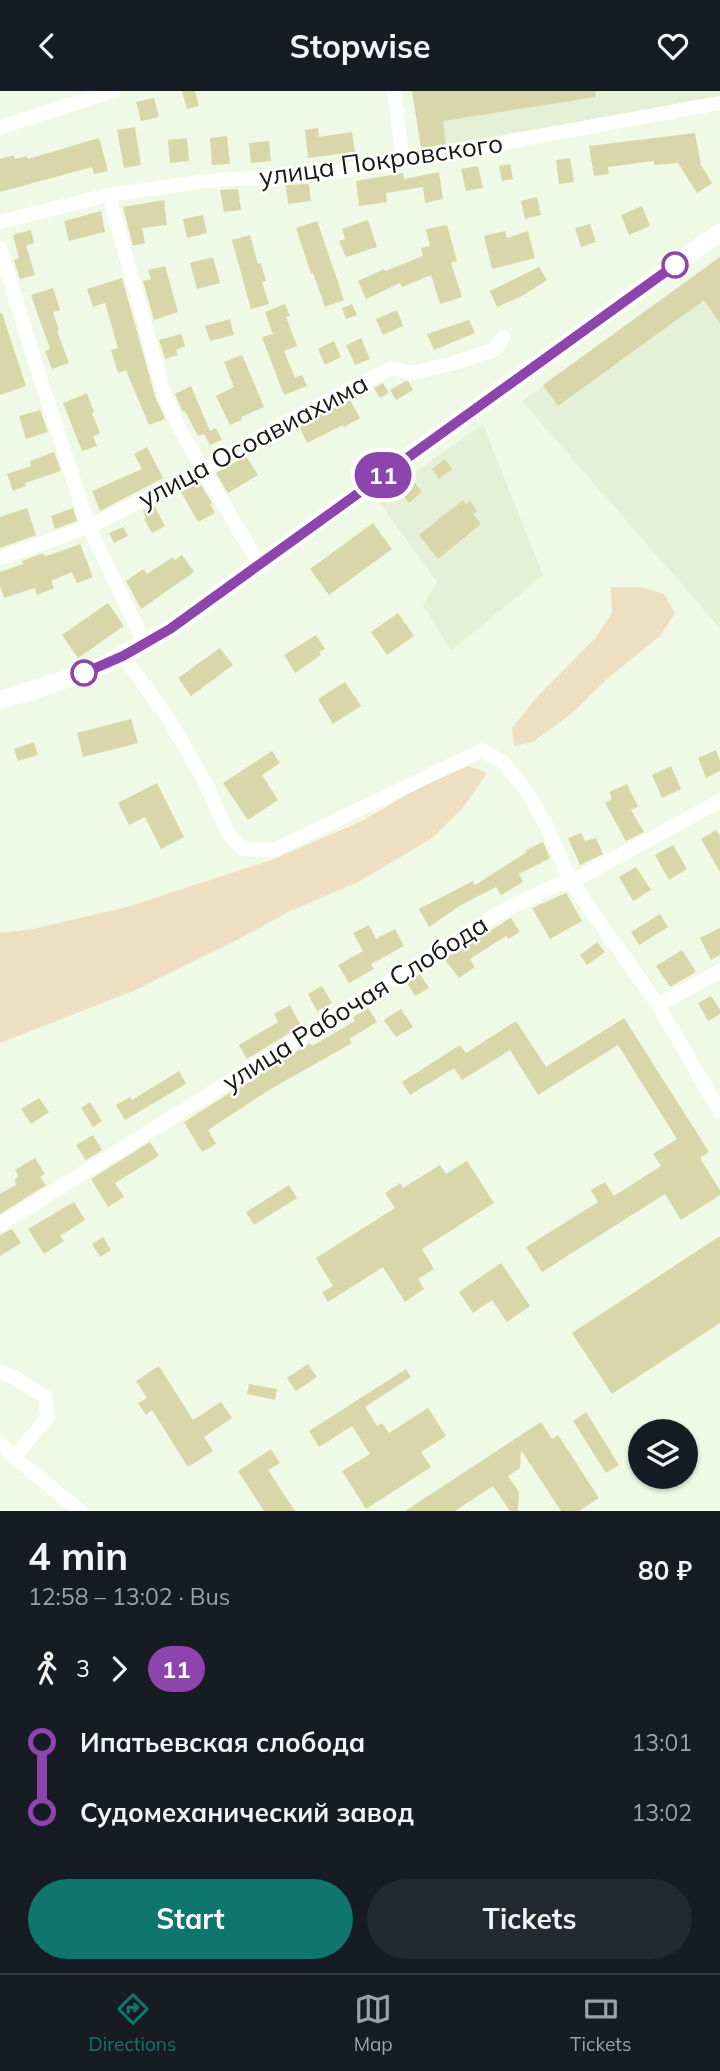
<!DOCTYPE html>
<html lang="en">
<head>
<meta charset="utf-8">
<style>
	body { margin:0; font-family:Mulish,sans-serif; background:#242831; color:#f1f3f6; height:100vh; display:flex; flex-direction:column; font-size:26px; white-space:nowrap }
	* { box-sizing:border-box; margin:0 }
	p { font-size:23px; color:#9ea1a6 }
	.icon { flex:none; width:38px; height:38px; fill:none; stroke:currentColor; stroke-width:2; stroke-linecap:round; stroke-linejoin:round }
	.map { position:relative; height:1420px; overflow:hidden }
	.panel { display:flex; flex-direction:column; background:#171b24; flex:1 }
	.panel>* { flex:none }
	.badge { padding:0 14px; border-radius:23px; font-size:24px; line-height:46px }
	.controls { position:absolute; left:628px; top:1328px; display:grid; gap:14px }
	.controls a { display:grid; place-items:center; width:70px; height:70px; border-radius:50%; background:#171b24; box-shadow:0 2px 5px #0004; font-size:35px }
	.map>.badge { position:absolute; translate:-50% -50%; box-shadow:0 0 0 4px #fff }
	.legs { display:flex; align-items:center; gap:10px; height:77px; padding:0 28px; font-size:23px }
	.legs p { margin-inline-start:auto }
	.summary { display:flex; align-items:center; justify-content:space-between; height:119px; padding:0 28px }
	h1 { font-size:38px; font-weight:700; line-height:52px }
	.cta { display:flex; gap:14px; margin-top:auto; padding:14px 28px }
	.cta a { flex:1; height:80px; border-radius:42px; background:#0f766e; color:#fff; font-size:28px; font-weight:700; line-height:80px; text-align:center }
	.cta a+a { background:#242831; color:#f1f3f6 }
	ul { padding:0 28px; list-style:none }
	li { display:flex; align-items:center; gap:24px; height:70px; font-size:26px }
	li i { display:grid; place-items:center; width:10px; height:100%; margin:0 9px; background:currentColor }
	li i::after { content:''; width:18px; height:18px; margin:-9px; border:5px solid; border-radius:50%; background:#171b24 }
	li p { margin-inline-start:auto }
	li:first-child i { background:linear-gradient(#0000 50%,currentColor 0) }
	li:last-child i { background:linear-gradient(currentColor 50%,#0000 0) }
	header { display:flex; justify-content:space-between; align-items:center; height:91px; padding:0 28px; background:#171b24; font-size:32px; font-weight:700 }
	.menu { display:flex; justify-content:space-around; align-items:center; height:98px; border-top:2px solid #363941; background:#171b24; font-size:19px; color:#9ea1a6 }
	.menu a { display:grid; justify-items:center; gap:4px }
	.menu .active { color:#0f766e }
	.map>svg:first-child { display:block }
	.built { fill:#e5f0d6 }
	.green { fill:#eedfc3 }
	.building { fill:#d9d7a9 }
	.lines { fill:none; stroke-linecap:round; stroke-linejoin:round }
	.minor { stroke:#fff; stroke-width:14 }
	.major { stroke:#fff; stroke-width:18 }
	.line-1-casing { stroke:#fff; stroke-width:16 }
	.line-1 { stroke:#8e44ad; stroke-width:10 }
	.stop-1-dot { fill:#fff; stroke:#8e44ad; stroke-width:3.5 }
	.labels { text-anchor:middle; stroke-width:5; stroke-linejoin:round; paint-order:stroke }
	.street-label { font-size:26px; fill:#181a14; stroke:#fff }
</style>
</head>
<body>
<header><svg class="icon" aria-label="back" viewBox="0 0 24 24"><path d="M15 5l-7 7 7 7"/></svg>Stopwise<svg class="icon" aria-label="heart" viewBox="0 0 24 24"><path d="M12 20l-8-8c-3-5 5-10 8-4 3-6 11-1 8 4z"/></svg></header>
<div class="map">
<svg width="720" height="1420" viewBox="0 0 720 1420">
	<rect width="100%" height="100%" fill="#f0f9e6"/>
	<!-- built -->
	<g class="built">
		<path d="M412 0H720V6L421 58Z"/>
		<path d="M720 168V537L522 310Z"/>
		<path d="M483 333 543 484 451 560 423 514 437 491 377 408Z"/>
	</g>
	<!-- green -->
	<g class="green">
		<path d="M611 496H640L664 503 675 522 660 545 607 588 571 623 533 651 514 655 512 637 538 605 596 546 612 522Z"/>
		<path d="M468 675 487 682 462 718 431 748 358 791 288 821 237 849 133 900 0 952V842L33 838 127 816 274 768 362 730 420 696Z"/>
	</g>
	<!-- building -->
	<g class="building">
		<path d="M182 0H195L199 15 187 18Z"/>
		<path d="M412 0H595L596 6 443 30 446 53 421 57Z"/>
		<path d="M154 7 159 26 141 30 136 11Z"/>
		<path d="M135 36 141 74 124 77 117 39Z"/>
		<path d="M318 37 319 46 352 41 355 61 308 67 305 39Z"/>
		<path d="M695 42 701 74 712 92 697 102 678 72 654 74V70L608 76 609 83 594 85 589 55Z"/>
		<path d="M227 45 230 73 212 74 210 47Z"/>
		<path d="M99 47 108 80 94 83 92 76 0 101V68L14 64 15 68 27 65 28 68Z"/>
		<path d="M187 47 189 70 170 72 168 49Z"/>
		<path d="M269 50 271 70 251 72 249 52Z"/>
		<path d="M570 67 574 91 559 93 556 69Z"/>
		<path d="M510 73 513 88 502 90 499 75Z"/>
		<path d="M478 75 483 97 466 100 461 78Z"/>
		<path d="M439 81 443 108 425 112 423 96 386 102 387 111 359 115 356 90 403 82 404 88Z"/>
		<path d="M309 93 311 110 288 113 286 94Z"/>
		<path d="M238 98 241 119 224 121 220 99Z"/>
		<path d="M537 106 541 124 525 128 521 110Z"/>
		<path d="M164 109 167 134 142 137 145 152 133 155 123 116Z"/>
		<path d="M642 115 650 135 629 144 621 124Z"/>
		<path d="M101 120 105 141 69 150 64 130Z"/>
		<path d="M203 124 207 142 187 147 183 128Z"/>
		<path d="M368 129 377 156 346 166 339 150 345 148 342 138Z"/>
		<path d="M317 130 344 209 325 216 313 182 311 183 296 137Z"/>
		<path d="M590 133 596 151 581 156 575 137Z"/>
		<path d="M447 134 457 170 451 172 462 206 440 213 431 184 402 196 400 192 366 208 358 190 384 178 385 180 423 165 421 157 430 155 426 138Z"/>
		<path d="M31 139 34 152 26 154 35 184 20 188 14 169 19 167 13 144Z"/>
		<path d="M505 140 507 147 528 140 535 167 492 178 484 145Z"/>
		<path d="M250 144 258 173 261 172 266 190 262 191 269 213 251 218 232 149Z"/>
		<path d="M213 166 220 192 197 198 190 172Z"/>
		<path d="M720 166V232L704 209 558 315 543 294Z"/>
		<path d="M165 175 178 221 154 229 143 190 151 188 148 179Z"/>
		<path d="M539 176 547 189 522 205 497 216 490 200Z"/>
		<path d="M122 187 155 305 165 328 149 334 126 279 118 282 111 259 118 257 105 212 93 216 87 198Z"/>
		<path d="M53 197 60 219 53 221 59 239 57 240 69 272 52 278 45 260 50 258 31 204Z"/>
		<path d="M285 213 290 225 286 226 297 255 284 260 295 287 302 284 307 295 284 304 262 246 273 243 265 221Z"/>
		<path d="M352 213 357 224 346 228 342 217Z"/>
		<path d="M397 219 403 235 383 244 376 228Z"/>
		<path d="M0 222H2L26 295 0 304Z"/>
		<path d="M230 228 234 244 210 250 205 235Z"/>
		<path d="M469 229 475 242 434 259 427 243Z"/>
		<path d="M181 243 185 255 176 259 178 264 165 268 159 249Z"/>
		<path d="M361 247 370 268 355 274 346 254Z"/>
		<path d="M334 250 341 266 325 274 318 258Z"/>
		<path d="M242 264 264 316 241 326 242 329 230 334 216 305 234 296 224 271Z"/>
		<path d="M406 290 409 291 413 299 396 309 390 299Z"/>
		<path d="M383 292 389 302 380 307 374 297Z"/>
		<path d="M191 295 210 340 216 337 222 349 210 354 204 343 198 345 185 320 183 321 175 303Z"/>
		<path d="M87 302 94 321 92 322 100 342 93 345 97 355 82 360 63 312Z"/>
		<path d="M350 309 360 327 344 336 343 334 307 352 299 335Z"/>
		<path d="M40 319 48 341 26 348 19 325Z"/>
		<path d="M147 356 163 387 100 420 92 400 142 378 134 363Z"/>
		<path d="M54 361 61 380 25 392 26 395 13 400 7 383 31 375 30 370Z"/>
		<path d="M246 365 258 384 228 402 216 382Z"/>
		<path d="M445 368 452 378 439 388 432 378Z"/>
		<path d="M198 392H200L212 412 210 413 215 422 198 431 181 401Z"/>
		<path d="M415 392 422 401 409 412 401 402Z"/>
		<path d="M463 409 466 413 470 410 477 420 473 423 481 433 438 468 419 444Z"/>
		<path d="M154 414 165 435 152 442 144 428 146 427 143 420Z"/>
		<path d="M27 417 36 444 0 457V426Z"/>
		<path d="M73 417 77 430 55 438 51 425Z"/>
		<path d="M373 432 392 458 329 504 310 478Z"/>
		<path d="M123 436 128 445 114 452 109 442Z"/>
		<path d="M80 453 93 486 77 492 72 481 51 490 54 497 37 504 35 497 4 507 0 495V481L23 473 22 470 43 462 44 465 50 464Z"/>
		<path d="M182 464 194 481 141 518 126 490 143 478 147 483 173 466 175 469Z"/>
		<path d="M108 512 124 535 78 567 62 544Z"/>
		<path d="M398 522 414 545 387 564 371 541Z"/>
		<path d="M316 544 325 558 319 561 321 564 295 582 284 564Z"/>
		<path d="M220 557 233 574 191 605 178 587Z"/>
		<path d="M345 591 361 615 333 633 318 608Z"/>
		<path d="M131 628 138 652 83 666 77 642Z"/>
		<path d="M34 651 38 664 18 670 14 658Z"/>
		<path d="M716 659 720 670V680L706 687 698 667Z"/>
		<path d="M272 660 280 672 262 684 278 709 248 729 223 692Z"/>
		<path d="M671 675 681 698 662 707 652 684Z"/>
		<path d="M157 692 184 746 161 758 145 726 129 734 118 712Z"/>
		<path d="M627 693 638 716 631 719 644 741 626 750 605 712 612 708 609 701Z"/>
		<path d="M716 739 720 745V781L701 748Z"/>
		<path d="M581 742 585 750 596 747 603 763 580 774 568 747Z"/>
		<path d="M543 751 550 767 519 783 523 791 501 804 496 796 461 814 429 836 419 818 473 790 475 794 527 761 526 759Z"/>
		<path d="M673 754 687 778 669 789 655 764Z"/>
		<path d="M636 776 651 799 633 810 619 786Z"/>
		<path d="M566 802 582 830 550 848 532 817Z"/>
		<path d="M660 823 668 836 639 854 631 841Z"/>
		<path d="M511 827 520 841 508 848 506 845 470 868 475 876 459 887 444 868Z"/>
		<path d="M369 834 376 848 395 838 404 855 371 873 374 878 349 892 338 874 363 860 353 842Z"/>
		<path d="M720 837V864L711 869 700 847Z"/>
		<path d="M597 851 605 861 587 874 580 864Z"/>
		<path d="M682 859 696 881 670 896 656 875Z"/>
		<path d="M420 883 429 897 415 905 407 892Z"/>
		<path d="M322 895 332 912 317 920 308 903Z"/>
		<path d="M711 905 720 919V923L708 930 698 912Z"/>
		<path d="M290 914 301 935 247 968 239 954 278 931 274 923Z"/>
		<path d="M368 917 377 931 349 948 352 952 269 999 208 1039 216 1053 202 1061 184 1031 228 1003 258 986 257 985 310 952 312 955 355 930 353 926Z"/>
		<path d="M401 918 413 936 396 946 384 929Z"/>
		<path d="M624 927 709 1061 700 1067 720 1099V1104L681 1129 665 1103 542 1181 526 1156 598 1111 591 1099 605 1091 614 1105 661 1075 653 1063 677 1048 618 954 538 1004 510 959 462 989 454 977 410 1004 402 991 460 954 466 962 516 930 546 976Z"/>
		<path d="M179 980 186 993 125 1029 116 1014 130 1006 132 1009Z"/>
		<path d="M39 1007 49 1021 31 1033 21 1018Z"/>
		<path d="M90 1011 102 1030 93 1036 81 1017Z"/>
		<path d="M93 1044 102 1059 86 1069 76 1054Z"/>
		<path d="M150 1051 159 1065 115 1092 124 1106 108 1116 91 1088Z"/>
		<path d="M35 1067 45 1083 40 1086 46 1094 0 1123V1103L17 1093 14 1089 19 1085 15 1079Z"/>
		<path d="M467 1070 494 1112 422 1158 434 1178 418 1188 424 1198 405 1211 383 1176 328 1211 322 1201 333 1195 316 1167 395 1117 385 1102 400 1092 403 1097 440 1074 446 1083Z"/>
		<path d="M289 1094 297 1107 254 1134 246 1121Z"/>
		<path d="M74 1111 85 1129 60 1145 64 1150 44 1163 28 1138Z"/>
		<path d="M12 1138 21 1152 0 1165V1144Z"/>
		<path d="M720 1145V1232L612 1303 572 1242Z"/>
		<path d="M103 1146 111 1159 100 1166 92 1153Z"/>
		<path d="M501 1172 530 1215 507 1231 492 1209 473 1222 459 1201Z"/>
		<path d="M308 1273 317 1286 296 1300 287 1287Z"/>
		<path d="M159 1275 193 1329 221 1311 232 1327 204 1346 213 1360 188 1376 152 1319 146 1324 138 1312 147 1307 136 1290Z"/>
		<path d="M406 1278 411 1286 365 1316 377 1335 382 1332 389 1342 428 1317 446 1345 421 1361 431 1376 366 1418 342 1380 370 1363 352 1335 319 1356 309 1340Z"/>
		<path d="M249 1293 277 1298 275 1309 247 1303Z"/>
		<path d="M586 1321 619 1374 606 1382 573 1330Z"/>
		<path d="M541 1331 552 1348 558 1344 599 1407 579 1420H561L521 1359 520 1377 508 1385 519 1401 518 1420H510L493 1395 455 1420H405Z"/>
		<path d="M271 1358 280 1372 268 1379 295 1420H264L238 1380Z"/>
	</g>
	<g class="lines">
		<!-- minor -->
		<g class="minor">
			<path d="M394 0 403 70"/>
			<path d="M0 36 114 0"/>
			<path d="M109 104 164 302 180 339 259 473"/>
			<path d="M0 131 109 104 207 90 327 82 399 71 720 12"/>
			<path d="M0 157 40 287 89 436 145 553"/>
			<path d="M0 467 89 436 202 379 289 329 392 277 412 282 450 273 494 259 503 246"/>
			<path d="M123 565 168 627 204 689 229 744 243 758 274 759 483 659 504 672 528 702 545 732 571 791 658 914 720 1021"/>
			<path d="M658 914 720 880"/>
			<path d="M0 1134 499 822 556 794 571 791 720 710"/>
			<path d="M0 1281 12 1285 45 1306 47 1327 14 1366"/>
			<path d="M0 1352 14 1366 80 1420"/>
		</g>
		<!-- major -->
		<path class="major" d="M0 609 37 598 98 577 170 538 720 141"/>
	</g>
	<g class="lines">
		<defs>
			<path id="line-1" d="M84 582 123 565 170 538 675 174"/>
		</defs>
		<!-- line-1 casing -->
		<use href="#line-1" class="line-1-casing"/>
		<!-- line-1 -->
		<use href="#line-1" class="line-1"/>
	</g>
	<!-- markers -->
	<g class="stop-1-dot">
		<circle cx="675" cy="174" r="12"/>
		<circle cx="84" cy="582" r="12"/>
	</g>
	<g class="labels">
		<!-- street labels -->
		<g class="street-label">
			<text transform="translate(381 69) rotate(-8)" y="9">улица Покровского</text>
			<text transform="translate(253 350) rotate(-28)" y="9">улица Осоавиахима</text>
			<text transform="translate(355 912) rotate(-32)" y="9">улица Рабочая Слобода</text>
		</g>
	</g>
</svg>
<div class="controls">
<a><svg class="icon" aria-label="layers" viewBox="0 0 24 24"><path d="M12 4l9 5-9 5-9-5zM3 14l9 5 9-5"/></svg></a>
</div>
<b class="badge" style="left:383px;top:384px;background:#8e44ad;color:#fff">11</b>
</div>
<section class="panel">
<div class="summary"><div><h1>4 min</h1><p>12:58 – 13:02 · Bus</p></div><b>80 ₽</b></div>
<div class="legs"><svg class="icon" aria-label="walk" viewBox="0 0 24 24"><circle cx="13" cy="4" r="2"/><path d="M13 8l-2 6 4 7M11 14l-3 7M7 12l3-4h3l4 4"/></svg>3<svg class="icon" aria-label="forward" viewBox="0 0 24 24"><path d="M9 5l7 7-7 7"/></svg><b class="badge" style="background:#8e44ad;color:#fff">11</b></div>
<ul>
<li><i style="color:#8e44ad"></i><b>Ипатьевская слобода</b><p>13:01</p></li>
<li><i style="color:#8e44ad"></i><b>Судомеханический завод</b><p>13:02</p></li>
</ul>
<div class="cta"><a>Start</a><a>Tickets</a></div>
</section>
<nav class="menu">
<a class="active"><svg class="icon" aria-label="directions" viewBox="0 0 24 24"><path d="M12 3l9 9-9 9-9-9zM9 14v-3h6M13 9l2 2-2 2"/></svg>Directions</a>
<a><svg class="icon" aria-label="map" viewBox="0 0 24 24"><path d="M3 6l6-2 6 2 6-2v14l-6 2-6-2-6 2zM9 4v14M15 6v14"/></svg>Map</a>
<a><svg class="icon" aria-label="tickets" viewBox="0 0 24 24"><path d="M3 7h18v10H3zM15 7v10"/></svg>Tickets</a>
</nav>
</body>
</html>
